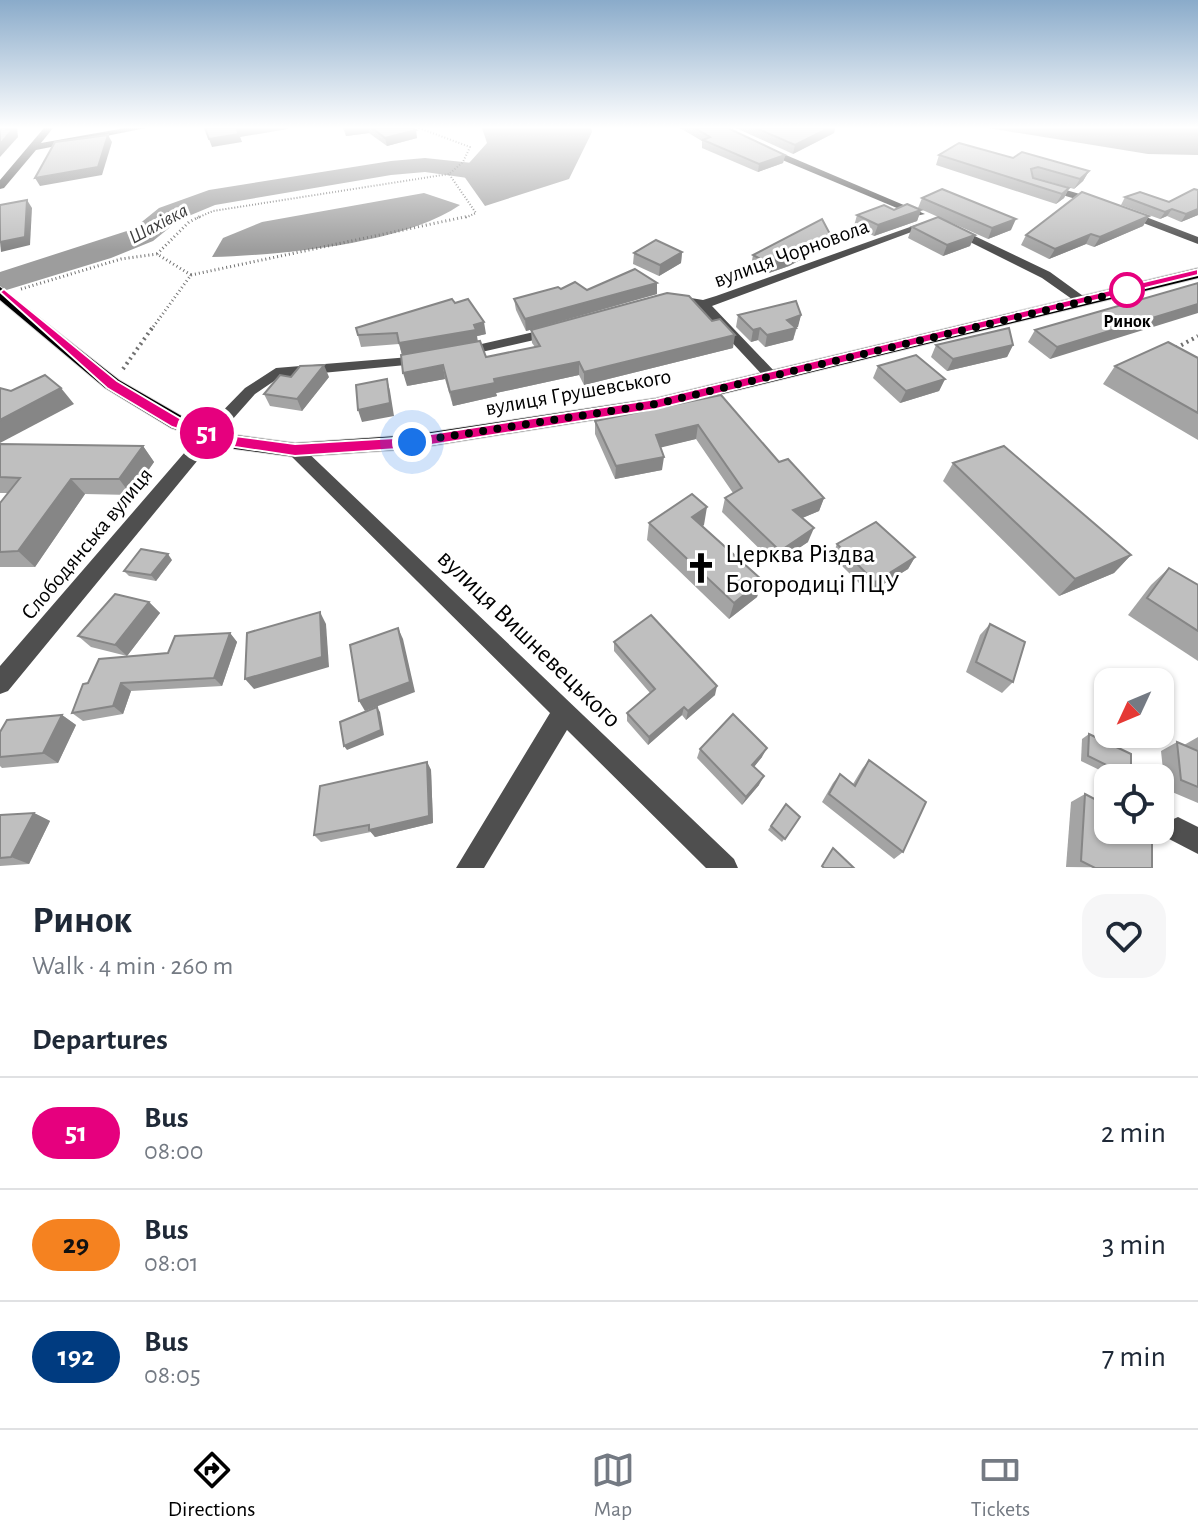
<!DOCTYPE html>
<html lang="en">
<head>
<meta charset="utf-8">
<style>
	body { margin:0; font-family:"Alegreya Sans",sans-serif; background:#f6f6f7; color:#1f2937; height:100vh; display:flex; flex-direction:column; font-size:30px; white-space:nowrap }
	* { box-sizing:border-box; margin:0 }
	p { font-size:26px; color:#747a83 }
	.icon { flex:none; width:44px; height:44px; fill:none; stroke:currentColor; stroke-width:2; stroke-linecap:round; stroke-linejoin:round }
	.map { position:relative; height:868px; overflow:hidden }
	.sheet { display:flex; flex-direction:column; background:#fff; flex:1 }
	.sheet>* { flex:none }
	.badge { padding:0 16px; border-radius:26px; font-size:28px; line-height:52px }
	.needle { width:52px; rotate:226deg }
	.fabs { position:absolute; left:1094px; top:668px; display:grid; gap:16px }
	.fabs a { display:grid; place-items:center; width:80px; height:80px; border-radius:16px; background:#fff; box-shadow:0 2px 6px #0004; font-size:40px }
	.you { position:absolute; width:40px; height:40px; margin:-20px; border:6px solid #fff; border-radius:50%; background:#1a73e8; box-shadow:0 0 0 12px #1a73e833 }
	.map>.badge { position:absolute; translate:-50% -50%; box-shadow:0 0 0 4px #fff }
	h2 { padding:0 32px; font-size:30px; line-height:72px }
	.round { display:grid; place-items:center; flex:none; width:84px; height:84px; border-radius:24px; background:#f6f6f7 }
	.overview { display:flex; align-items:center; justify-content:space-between; height:136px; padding:0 32px }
	h1 { font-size:38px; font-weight:700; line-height:60px }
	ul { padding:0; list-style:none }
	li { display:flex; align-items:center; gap:24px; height:112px; padding:0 32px; border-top:2px solid #e0e1e3 }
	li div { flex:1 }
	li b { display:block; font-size:30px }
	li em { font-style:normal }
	li .badge { min-width:88px; font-weight:700; text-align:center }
	.dock { display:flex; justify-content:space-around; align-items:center; height:112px; border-top:2px solid #e0e1e3; background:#fff; font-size:22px; color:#747a83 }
	.dock a { display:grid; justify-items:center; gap:4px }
	.dock .current { color:#000 }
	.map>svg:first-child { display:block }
	.water { fill:#9d9d9d }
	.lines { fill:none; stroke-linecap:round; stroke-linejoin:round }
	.river { fill:#9d9d9d; fill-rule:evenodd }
	.primary-casing { stroke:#dbdbdb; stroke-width:2 }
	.path-far2 { stroke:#717171; stroke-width:2; stroke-dasharray:1 2; stroke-linecap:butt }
	.path-far1 { stroke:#717171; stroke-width:3; stroke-dasharray:1 3; stroke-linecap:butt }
	.path { stroke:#717171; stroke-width:4; stroke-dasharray:2 4; stroke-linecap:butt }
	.street { fill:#4f4f4f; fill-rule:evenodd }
	.primary { fill:#000; fill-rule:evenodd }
	.wall { fill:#a4a4a4 }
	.shaded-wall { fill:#868686 }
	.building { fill:#bfbfbf; stroke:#868686; stroke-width:2 }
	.line { fill:#e6007e; stroke:#fff; stroke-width:2 }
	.walk { stroke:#000; stroke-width:8; stroke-dasharray:0 14.4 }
	.stop-dot { fill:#fff; stroke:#e6007e; stroke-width:4 }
	.labels { text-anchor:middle; stroke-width:6; stroke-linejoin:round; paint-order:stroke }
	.far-stop-label { font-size:18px; font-weight:bold; fill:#000; stroke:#fff }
	.far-water-label { font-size:20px; font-style:italic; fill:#3e3e3e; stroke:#fff }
	.street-label { font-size:22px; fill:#000; stroke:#fff }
	.near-poi-label { font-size:26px; fill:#000; stroke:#fff; text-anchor:start }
	.near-street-label { font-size:26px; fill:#000; stroke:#fff }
</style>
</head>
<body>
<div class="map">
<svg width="1198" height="868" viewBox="0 0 1198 868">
	<rect width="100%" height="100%" fill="#fff"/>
	<!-- water -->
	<g class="water">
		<path d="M482 128H591L592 132 569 179 485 206 461 172 487 143Z"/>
		<path d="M988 128H1198V155L1148 154Z"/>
		<path d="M424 193 460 205C404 244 280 255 212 257L223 238 262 222Z"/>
	</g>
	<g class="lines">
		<!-- river -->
		<path class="river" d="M515 128H537L542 143 528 168 482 180 425 172 391 175 215 205 179 220 153 241 111 258 0 292V272L133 229 159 208 209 190 391 161 425 158 482 164 510 158 518 143Z"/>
		<defs>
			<path id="primary" d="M1198 268V278L656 410 412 449 295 457 235 449 171 428 105 388 0 300V287L119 380 185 418 236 435 295 443 412 435 656 398Z"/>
		</defs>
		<!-- primary casing -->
		<use href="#primary" class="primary-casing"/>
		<!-- path-far2 -->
		<g class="path-far2">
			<path d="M419 128 470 147 463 162 449 174 476 213 465 218"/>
			<path d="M197 218 213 211 449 174"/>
		</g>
		<!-- path-far1 -->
		<g class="path-far1">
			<path d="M191 275 157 254 189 222 201 216"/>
			<path d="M21 289 121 259 157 254"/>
			<path d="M151 330 191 275 469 216"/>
		</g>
		<!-- path -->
		<g class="path">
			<path d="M1176 348 1198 336"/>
			<path d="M123 369 152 328"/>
		</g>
		<!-- street -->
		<g class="street">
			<path d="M44 128H53L41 143 125 128H146L36 150 4 188 0 189V180Z"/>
			<path d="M761 147H767L925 214 916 216 761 151Z"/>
			<path d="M1046 184 1100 200 1101 202 1096 205 1042 189V185Z"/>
			<path d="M1125 212H1133L1198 237V244L1125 216Z"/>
			<path d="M924 222 933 224 712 306 776 373 778 376 776 379H766L699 307 669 302 667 299 673 295 703 300 716 296Z"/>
			<path d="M952 229H960L1050 272 1090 301 1089 304H1079L1042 278 952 233Z"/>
			<path d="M551 328 558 332 556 335 464 356 457 352 464 348Z"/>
			<path d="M422 356 427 357 429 360 427 363 280 377 255 394 216 438 8 691 0 694V666L204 430 245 388 276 368Z"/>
			<path d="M295 444 301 446 734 859 738 868H706L567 730 484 868H456L550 713 289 454 287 450Z"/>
			<path d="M1178 817 1198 827V854L1169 839 1165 830 1169 821Z"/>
		</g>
		<!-- primary -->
		<use href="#primary" class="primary"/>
	</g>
	<!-- wall -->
	<g class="wall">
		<path d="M343 128H413L417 138 387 146 369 133 346 136Z"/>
		<path d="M680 128H728L785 155 783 163 758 172 702 148V141Z"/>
		<path d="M736 128H835L834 133 793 154Z"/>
		<path d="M939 155 1013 158 1089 171 1083 181 1074 189 1033 177 1069 188 1064 198 1056 204 936 165Z"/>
		<path d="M1198 190V215L1181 222 1167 216 1160 219 1121 205 1125 197 1169 202Z"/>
		<path d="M922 198 1011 230 988 239 918 208Z"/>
		<path d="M894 210H921L917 221 874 236 854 226 857 215Z"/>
		<path d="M1149 216 1143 226 1094 247 1086 244 1049 259 1021 245 1026 235Z"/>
		<path d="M912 227 975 235 970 246 943 256 908 238Z"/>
		<path d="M830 234 827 245 789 266 766 274 751 266 753 255Z"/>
		<path d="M682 252 681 263 659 276 633 264 634 253Z"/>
		<path d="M1198 283 1050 359 1028 342 1035 330Z"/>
		<path d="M561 289 587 290 657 294 526 331 516 310 514 299Z"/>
		<path d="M738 315H801L793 340 765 347 758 340 751 342 736 327Z"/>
		<path d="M356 328 486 334 402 355 399 344 361 347Z"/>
		<path d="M531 330 733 348 584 385 579 375 496 393 497 396 453 406 445 379 407 386 486 357 535 347 532 343Z"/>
		<path d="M936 345H1013L1007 357 947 371 931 357Z"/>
		<path d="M1198 358V440L1103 384 1115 366Z"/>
		<path d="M878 366 945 379 939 391 900 403 873 378Z"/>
		<path d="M291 377H329L302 411 270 406 264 394Z"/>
		<path d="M721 395 779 462 824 498 819 511 802 518 808 542 775 564 722 512 725 498 733 493 696 439 660 447 662 470 615 479 595 434V421Z"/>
		<path d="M0 444 143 446 154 462 131 495 85 494 35 567H0V503L8 493H0Z"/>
		<path d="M953 463 1131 555 1114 573 1059 596 943 481Z"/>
		<path d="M649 523 704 525 702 526 762 580 757 597 729 619 647 540Z"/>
		<path d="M837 544 915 557 908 569 869 593 832 556Z"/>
		<path d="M172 560 156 581 129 576 124 571Z"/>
		<path d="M1169 568 1198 585V661L1128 615 1151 585Z"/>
		<path d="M149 602 160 613 127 656 91 647 78 636Z"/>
		<path d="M990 624 1013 682 1002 693 966 672 980 635Z"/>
		<path d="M230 633 237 642 222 686 131 691 123 714 83 721 72 713 88 683 168 653Z"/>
		<path d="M614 642 715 695 686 720 682 715 648 745 627 721V713L650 693 614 651Z"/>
		<path d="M62 715 76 725 58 763 2 768 0 766V732Z"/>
		<path d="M1089 734 1131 777 1116 778 1081 761 1082 739Z"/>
		<path d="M1198 737V803L1165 789 1161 751 1177 742 1184 745Z"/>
		<path d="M700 749 762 757 754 767 759 785 742 805 697 758Z"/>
		<path d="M869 760 903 852 894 859 822 802 833 783 840 774 853 784 862 769Z"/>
		<path d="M427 762 431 770 433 823 375 837 371 832 321 842 314 835Z"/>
		<path d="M1085 794 1152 868 1066 867 1071 802Z"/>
		<path d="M786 804 800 817 782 842 768 830Z"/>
		<path d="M34 813 50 821 29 864 0 866V815Z"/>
	</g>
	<!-- shaded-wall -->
	<g class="shaded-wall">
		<path d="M13 128H17L18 137 0 157V144Z"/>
		<path d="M244 128H288V129L240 137 237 130Z"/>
		<path d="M345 128H368L369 133 346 136Z"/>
		<path d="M829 128H835L834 133 793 154 795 145Z"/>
		<path d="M416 130 417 138 387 146 385 138Z"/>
		<path d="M239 134 242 142 212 147 209 139Z"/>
		<path d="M108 135 112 142 102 175 40 186 35 178Z"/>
		<path d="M785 155 783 163 758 172 759 164Z"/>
		<path d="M1089 171 1083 181 1074 189 1080 179Z"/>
		<path d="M1069 188 1064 198 1056 204 1062 194Z"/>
		<path d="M27 200 32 208 30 245 1 252 0 242Z"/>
		<path d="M1172 209 1167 216 1160 219 1165 212Z"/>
		<path d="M1198 209V215L1181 222 1186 214Z"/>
		<path d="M921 210 917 221 874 236 878 225Z"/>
		<path d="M1149 216 1143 226 1094 247 1100 237Z"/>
		<path d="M1016 219 1011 230 988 239 992 228Z"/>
		<path d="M830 234 827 245 789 266 766 274 768 263Z"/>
		<path d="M1091 234 1086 244 1049 259 1055 249Z"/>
		<path d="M975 235 970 246 943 256 947 245Z"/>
		<path d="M682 252 681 263 659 276 660 265Z"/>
		<path d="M657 283V294L526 331 525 319Z"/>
		<path d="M1198 304V313L1050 359 1057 347Z"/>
		<path d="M801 315 798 327 793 328H796L793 340 765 347 767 335 787 320Z"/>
		<path d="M484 322 486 334 477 336 478 342 402 355 399 343Z"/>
		<path d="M760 328 758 340 751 342 753 330Z"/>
		<path d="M735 335 733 348 584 385V372Z"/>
		<path d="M1013 345 1007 357 947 371 953 359Z"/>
		<path d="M579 362V375L496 393 497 396 453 406 450 392 494 379Z"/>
		<path d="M324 365 329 377 302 411 297 399Z"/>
		<path d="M443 365 445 379 407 386 403 373Z"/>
		<path d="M387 379 390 391 394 416 362 422 358 410Z"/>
		<path d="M945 379 939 391 900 403 906 391Z"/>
		<path d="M61 388 74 404 0 443V420Z"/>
		<path d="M698 425 696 439 655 449 656 435Z"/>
		<path d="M143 446 154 462 131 495 119 479Z"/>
		<path d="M664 457 662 470 615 479 616 466Z"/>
		<path d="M71 479 85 494 35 567 18 551Z"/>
		<path d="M824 498 819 511 788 524 793 510Z"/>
		<path d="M707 507 704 525 689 535 692 517Z"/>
		<path d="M814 528 808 542 775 564 780 551Z"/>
		<path d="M168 554 172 560 156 581 151 575Z"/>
		<path d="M1131 555 1114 573 1059 596 1075 579Z"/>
		<path d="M915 557 908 569 869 593 875 582Z"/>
		<path d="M762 580 757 597 729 619 734 603Z"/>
		<path d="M149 602 160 613 127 656 115 645Z"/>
		<path d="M320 612 326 624 329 667 254 689 245 679Z"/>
		<path d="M398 628 403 639 415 692 365 711 359 701Z"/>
		<path d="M230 633 237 642 222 686 214 678Z"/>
		<path d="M121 683 131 691 123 714 113 706Z"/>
		<path d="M717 686 715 695 686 720 688 711Z"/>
		<path d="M377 707 380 712 384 735 347 750 344 746Z"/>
		<path d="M684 707 682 715 648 745 649 737Z"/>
		<path d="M62 715 76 725 58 763 43 753Z"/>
		<path d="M767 748 762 757 748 774 752 765Z"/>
		<path d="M427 762 431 770 433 823 375 837 369 830Z"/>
		<path d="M764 776 759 785 742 805 746 797Z"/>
		<path d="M34 813 50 821 29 864 11 857Z"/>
	</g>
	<!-- building -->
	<g class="building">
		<path d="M0 128 13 129 0 144Z"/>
		<path d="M205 128H244L237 130 239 134 209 139Z"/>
		<path d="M372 128H413L416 130 385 138Z"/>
		<path d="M695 128H728L785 155 759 164 703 140 710 137Z"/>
		<path d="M756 128H829L795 145Z"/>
		<path d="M108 135 98 167 35 178 55 142Z"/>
		<path d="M959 143 1013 158 1022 152 1089 171 1080 179 1038 167 1031 169 1033 178 1069 188 1062 194 939 155Z"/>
		<path d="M942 189 1016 219 992 228 922 198Z"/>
		<path d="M1194 189 1198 190V209L1186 214 1172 209 1165 212 1125 197 1140 192 1169 202Z"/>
		<path d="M1082 192 1149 216 1100 237 1091 234 1055 249 1026 235Z"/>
		<path d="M27 200 25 237 0 242V205Z"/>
		<path d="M907 204 921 210 878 225 857 215 884 205 894 210Z"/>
		<path d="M938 217 975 235 947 245 912 227Z"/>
		<path d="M822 219 830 234 792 255 768 263 753 255Z"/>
		<path d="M656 240 682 252 660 265 634 253Z"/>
		<path d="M635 269 657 283 525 319 514 299 558 287 561 289 575 282 587 290Z"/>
		<path d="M1198 283V304L1057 347 1035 330Z"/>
		<path d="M667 293 689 296 712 321 720 319 735 335 584 372 579 362 494 379 495 383 450 392 443 365 403 373 401 355 480 341 486 357 540 346 531 330Z"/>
		<path d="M452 299 455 303 468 299 484 322 474 325 476 330 399 343 397 333 358 335 356 328Z"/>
		<path d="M796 301 801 315 787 320 796 328 767 335 760 328 753 330 738 315Z"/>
		<path d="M1009 328 1013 345 953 359 936 345Z"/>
		<path d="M1168 342 1198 358V413L1115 366Z"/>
		<path d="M916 355 945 379 906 391 878 366Z"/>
		<path d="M324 365 297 399 264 394 280 375 291 377 300 366Z"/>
		<path d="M45 375 61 388 0 420V388L11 391Z"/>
		<path d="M387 379 390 403 358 410 356 385Z"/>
		<path d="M721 395 779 462 788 459 824 498 793 510 814 528 780 551 725 498 742 488 698 425 656 435 664 457 616 466 595 421Z"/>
		<path d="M0 444 143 446 119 479H71L18 551 0 552V503L20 478 0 477Z"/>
		<path d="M1004 446 1131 555 1075 579 953 463Z"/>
		<path d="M692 494 707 507 692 517 762 580 734 603 649 523Z"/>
		<path d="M876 522 915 557 875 582 837 544Z"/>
		<path d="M141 549 168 554 151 575 124 571Z"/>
		<path d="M1169 568 1198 585V631L1147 598Z"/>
		<path d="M115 594 149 602 115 645 78 636Z"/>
		<path d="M320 612 322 657 245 679 247 633Z"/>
		<path d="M651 615 717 686 688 711 684 707 649 737 627 713 655 689 614 642Z"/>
		<path d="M990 624 1025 642 1013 682 976 662Z"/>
		<path d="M398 628 410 682 359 701 350 645Z"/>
		<path d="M230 633 214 678 121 683 113 706 72 713 83 684 88 683 99 659 168 653 175 636Z"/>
		<path d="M377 707 381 730 344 746 340 722Z"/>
		<path d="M733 714 767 748 752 765 764 776 746 797 700 749Z"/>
		<path d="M62 715 43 753 0 757V732L7 720Z"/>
		<path d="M1089 734 1131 754V777L1088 756Z"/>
		<path d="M1177 742 1198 751V787L1181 780Z"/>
		<path d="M869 760 926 802 903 852 829 794 840 774 855 786Z"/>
		<path d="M427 762 429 816 369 830V825L314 835 320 786Z"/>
		<path d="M1085 794 1108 806V830H1152V868H1095L1081 861Z"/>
		<path d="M786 804 800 817 785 839 771 826Z"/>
		<path d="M34 813 11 857 0 858V815Z"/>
		<path d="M833 848 854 868H824L822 866Z"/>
	</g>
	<!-- sky -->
	<linearGradient id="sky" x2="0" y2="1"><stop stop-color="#8aabca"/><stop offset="0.51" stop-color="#fff"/><stop offset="1" stop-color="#fff" stop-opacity="0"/></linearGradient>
	<rect width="1198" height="250" fill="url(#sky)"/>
	<!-- line -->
	<path class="line" d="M1198 269V275L656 409 412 448 295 456 235 447 172 427 107 388 0 292 4 289 117 381 183 420 235 436 295 444 412 437 656 399Z"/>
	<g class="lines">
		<!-- walk -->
		<path class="walk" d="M412 442 656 404 1134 289 1127 290"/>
	</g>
	<!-- icons -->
	<defs>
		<symbol id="church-bare" viewBox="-9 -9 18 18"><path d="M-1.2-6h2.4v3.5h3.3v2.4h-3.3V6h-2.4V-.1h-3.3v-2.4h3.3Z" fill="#000" stroke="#fff" stroke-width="2.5" paint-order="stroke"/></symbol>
	</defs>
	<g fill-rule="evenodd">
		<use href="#church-bare" x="679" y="546" width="44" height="44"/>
	</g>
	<!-- markers -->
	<circle class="stop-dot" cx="1127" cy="290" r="16"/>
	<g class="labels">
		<!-- far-stop labels -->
		<g class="far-stop-label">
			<text x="1127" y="327">Ринок</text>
		</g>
		<!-- far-water labels -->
		<g class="far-water-label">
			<text transform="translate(158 223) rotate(-28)" y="7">Шахівка</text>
		</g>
		<!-- street labels -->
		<g class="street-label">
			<text transform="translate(791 252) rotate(-20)" y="8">вулиця Чорновола</text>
			<text transform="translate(578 391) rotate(-10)" y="8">вулиця Грушевського</text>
			<text transform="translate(86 543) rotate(-50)" y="8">Слободянська вулиця</text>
		</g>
		<!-- near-poi labels -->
		<g class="near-poi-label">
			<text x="725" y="562">Церква Різдва<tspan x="725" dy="30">Богородиці ПЦУ</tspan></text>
		</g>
		<!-- near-street labels -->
		<g class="near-street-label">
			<text transform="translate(530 638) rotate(44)" y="9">вулиця Вишневецького</text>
		</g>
	</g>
</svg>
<div class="fabs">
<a><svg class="needle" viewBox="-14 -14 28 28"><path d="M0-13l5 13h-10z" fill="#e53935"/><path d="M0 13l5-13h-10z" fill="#747a83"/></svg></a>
<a><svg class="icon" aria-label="locate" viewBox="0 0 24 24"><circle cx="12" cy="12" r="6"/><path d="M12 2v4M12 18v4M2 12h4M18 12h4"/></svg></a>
</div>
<div class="you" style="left:412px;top:442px"></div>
<b class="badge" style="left:207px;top:433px;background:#e6007e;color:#fff">51</b>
</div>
<section class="sheet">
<div class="overview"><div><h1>Ринок</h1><p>Walk · 4 min · 260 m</p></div><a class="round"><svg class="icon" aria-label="heart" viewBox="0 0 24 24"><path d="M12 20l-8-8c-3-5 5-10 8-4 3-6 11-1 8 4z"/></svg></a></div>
<h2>Departures</h2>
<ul>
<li><span class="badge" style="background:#e6007e;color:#fff">51</span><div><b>Bus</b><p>08:00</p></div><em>2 min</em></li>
<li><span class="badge" style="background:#f58220;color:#111">29</span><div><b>Bus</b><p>08:01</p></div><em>3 min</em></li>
<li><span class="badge" style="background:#003b80;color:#fff">192</span><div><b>Bus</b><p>08:05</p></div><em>7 min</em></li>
</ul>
</section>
<nav class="dock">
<a class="current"><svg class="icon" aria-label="directions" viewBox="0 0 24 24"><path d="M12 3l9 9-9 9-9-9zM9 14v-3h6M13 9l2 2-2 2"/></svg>Directions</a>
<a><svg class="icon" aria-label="map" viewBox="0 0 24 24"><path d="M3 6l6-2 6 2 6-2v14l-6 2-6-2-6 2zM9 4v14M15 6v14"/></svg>Map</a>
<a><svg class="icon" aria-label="tickets" viewBox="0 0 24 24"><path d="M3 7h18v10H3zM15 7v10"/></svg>Tickets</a>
</nav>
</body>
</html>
